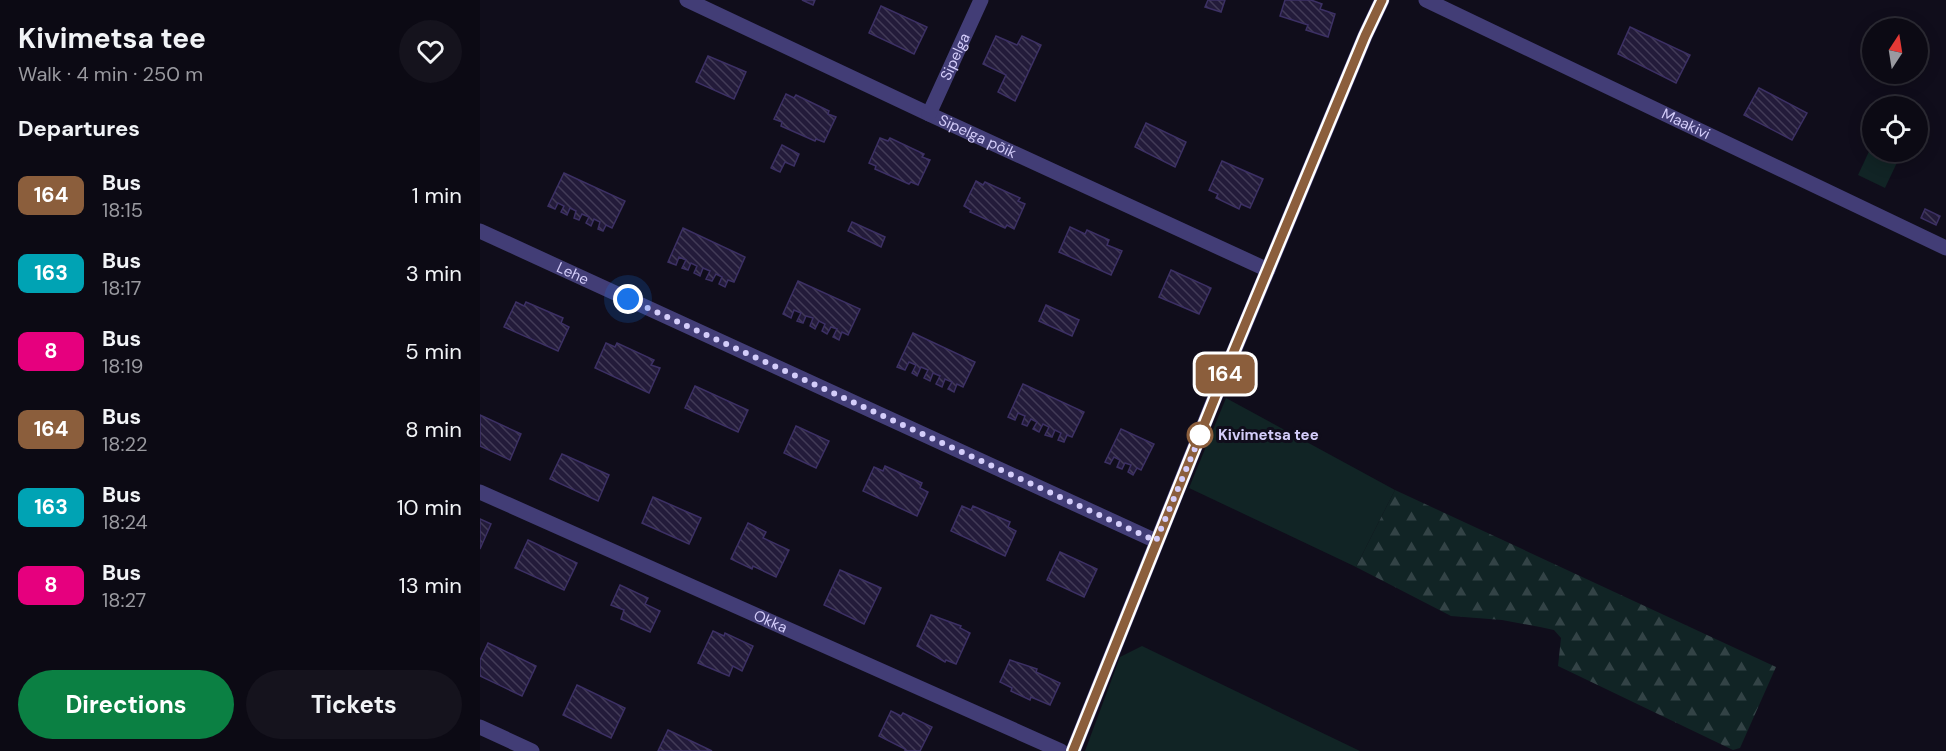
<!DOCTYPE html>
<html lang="en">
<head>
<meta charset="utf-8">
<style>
	body { margin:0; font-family:"DM Sans",sans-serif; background:#15131d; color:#f1f3f6; height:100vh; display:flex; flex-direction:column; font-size:22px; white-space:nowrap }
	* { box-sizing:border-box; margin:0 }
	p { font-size:20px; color:#9a9aa0 }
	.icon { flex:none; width:33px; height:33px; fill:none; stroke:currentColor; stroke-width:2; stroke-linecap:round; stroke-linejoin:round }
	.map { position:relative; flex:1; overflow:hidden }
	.side { display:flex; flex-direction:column; background:#0c0a14; width:480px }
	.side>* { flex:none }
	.badge { padding:0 12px; border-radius:9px; font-size:21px; line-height:39px }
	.needle { width:39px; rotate:12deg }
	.buttons { position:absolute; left:1382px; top:18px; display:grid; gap:12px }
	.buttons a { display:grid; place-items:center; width:66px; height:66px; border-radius:50%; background:#0c0a14; box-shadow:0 3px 15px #0003,0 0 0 2px #2c2b34; font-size:30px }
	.you { position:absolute; width:30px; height:30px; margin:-15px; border:4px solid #fff; border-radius:50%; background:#1a73e8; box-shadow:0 0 0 9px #1a73e833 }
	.map>.badge { position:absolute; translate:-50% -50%; box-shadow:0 0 0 3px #fff }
	h2 { padding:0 18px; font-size:22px; line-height:54px }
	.round { display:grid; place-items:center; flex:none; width:63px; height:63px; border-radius:32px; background:#15131d }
	.head { display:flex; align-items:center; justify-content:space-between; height:102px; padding:0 18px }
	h1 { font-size:28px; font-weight:700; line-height:45px }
	.primary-button { display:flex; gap:12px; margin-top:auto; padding:12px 18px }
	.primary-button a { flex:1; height:69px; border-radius:36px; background:#0b8043; color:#fff; font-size:24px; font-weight:700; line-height:69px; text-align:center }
	.primary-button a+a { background:#15131d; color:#f1f3f6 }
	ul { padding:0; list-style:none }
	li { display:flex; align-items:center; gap:18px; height:78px; padding:0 18px }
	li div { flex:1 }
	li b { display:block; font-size:22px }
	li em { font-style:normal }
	li .badge { min-width:66px; font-weight:700; text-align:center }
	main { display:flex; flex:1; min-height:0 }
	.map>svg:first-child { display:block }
	.grass { fill:#112425 }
	.forest { fill:url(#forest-firs) }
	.building { fill:url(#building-back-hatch); stroke:#3c3064; stroke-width:1.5 }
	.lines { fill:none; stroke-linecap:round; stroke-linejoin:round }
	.minor { stroke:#423d76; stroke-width:15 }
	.line-casing { stroke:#fff; stroke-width:14 }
	.line { stroke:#8b5e3c; stroke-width:9 }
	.walk { stroke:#d4cdfa; stroke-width:6; stroke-dasharray:0 10.8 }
	.stop-dot { fill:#fff; stroke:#8b5e3c; stroke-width:3 }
	.labels { text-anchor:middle; stroke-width:6; stroke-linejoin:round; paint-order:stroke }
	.street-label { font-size:15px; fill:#d4cdfa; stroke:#100d1b }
	.stop-label { font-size:15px; font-weight:bold; fill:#d4cdfa; stroke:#100d1b; text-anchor:start }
</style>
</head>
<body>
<main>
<section class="side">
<div class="head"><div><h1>Kivimetsa tee</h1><p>Walk · 4 min · 250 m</p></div><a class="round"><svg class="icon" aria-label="heart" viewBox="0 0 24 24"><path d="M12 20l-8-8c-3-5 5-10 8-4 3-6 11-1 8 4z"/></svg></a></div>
<h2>Departures</h2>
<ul>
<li><span class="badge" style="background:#8b5e3c;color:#fff">164</span><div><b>Bus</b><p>18:15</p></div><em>1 min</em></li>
<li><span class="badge" style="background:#00a3b4;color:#fff">163</span><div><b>Bus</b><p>18:17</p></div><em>3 min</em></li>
<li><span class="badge" style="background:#e6007e;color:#fff">8</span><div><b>Bus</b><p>18:19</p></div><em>5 min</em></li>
<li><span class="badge" style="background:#8b5e3c;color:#fff">164</span><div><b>Bus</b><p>18:22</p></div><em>8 min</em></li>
<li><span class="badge" style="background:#00a3b4;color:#fff">163</span><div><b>Bus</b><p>18:24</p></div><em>10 min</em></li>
<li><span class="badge" style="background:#e6007e;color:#fff">8</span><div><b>Bus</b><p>18:27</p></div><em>13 min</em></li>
</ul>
<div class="primary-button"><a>Directions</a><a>Tickets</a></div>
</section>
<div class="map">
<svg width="1466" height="751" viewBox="0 0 1466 751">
	<defs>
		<pattern id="forest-firs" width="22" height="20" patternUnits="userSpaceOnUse" patternTransform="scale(1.5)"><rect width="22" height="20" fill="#112425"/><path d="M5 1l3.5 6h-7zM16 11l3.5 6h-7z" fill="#334346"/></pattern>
		<pattern id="building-back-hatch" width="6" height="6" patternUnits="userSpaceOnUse" patternTransform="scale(1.5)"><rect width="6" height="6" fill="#231b3a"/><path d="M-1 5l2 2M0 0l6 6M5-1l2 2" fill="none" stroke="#423b57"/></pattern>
	</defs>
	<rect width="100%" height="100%" fill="#100d1b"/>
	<!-- grass -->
	<g class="grass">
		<path d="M1392 145V152H1422L1405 188 1378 175Z"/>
		<path d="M746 398 915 490 876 567 709 488Z"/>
		<path d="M662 646 880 751H605L640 657Z"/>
	</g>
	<!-- forest -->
	<path class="forest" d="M915 490 1296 667 1260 748 1253 750 1078 666 1081 638 1074 630 1060 627 1022 620 971 616 876 567Z"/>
	<!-- building -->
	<g class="building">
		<path d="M322 0H335L333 5Z"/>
		<path d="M728 0H745L741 12 725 7Z"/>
		<path d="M805 0H831L842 4 840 9 855 14 848 37 826 30 828 25 800 16Z"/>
		<path d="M401 6 447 27 434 54 389 33Z"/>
		<path d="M1150 27 1210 55 1196 83 1138 54Z"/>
		<path d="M516 36 537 45 542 36 561 45 535 101 518 92 526 75 503 64Z"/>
		<path d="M228 56 266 72 254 99 216 82Z"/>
		<path d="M1279 88 1327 113 1312 140 1264 115Z"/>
		<path d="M306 94 314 98 316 95 349 111 348 114 356 117 344 142 336 139 335 141 301 126 302 122 294 119Z"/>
		<path d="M666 123 706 142 695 167 655 147Z"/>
		<path d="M400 138 408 141 410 138 444 154 442 157 450 160 438 185 431 182 429 184 395 169 396 166 389 163Z"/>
		<path d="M302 145 319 154 314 166 305 162 300 172 291 168Z"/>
		<path d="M742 161 783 179 770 208 761 204 759 209 736 198 738 194 729 190Z"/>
		<path d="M84 173 145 201 132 228 126 225 123 231 118 229 120 222 114 219 111 226 106 223 109 217 102 214 99 220 94 218 96 211 90 208 87 215 81 212 84 206 78 203 75 209 68 206Z"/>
		<path d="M496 181 503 185 505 182 540 198 538 201 545 204 534 229 527 225 525 228 490 212 491 210 484 206Z"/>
		<path d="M1445 209 1460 216 1456 225 1441 218Z"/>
		<path d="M372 222 405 237 401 247 368 231Z"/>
		<path d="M590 227 605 234 607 230 629 240 627 245 642 251 631 275 579 252Z"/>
		<path d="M203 228 265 257 254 282 248 280 245 287 239 284 242 277 236 274 232 281 226 279 230 271 223 268 220 276 214 273 217 266 211 263 208 270 202 268 206 260 199 257 196 265 188 262Z"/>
		<path d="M691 270 731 288 719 314 679 297Z"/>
		<path d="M318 281 380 309 368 335 362 332 359 340 353 337 357 329 351 327 347 334 342 331 345 324 339 321 335 329 330 326 333 318 326 316 323 323 317 321 321 313 314 310 311 318 303 314Z"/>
		<path d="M36 302 44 306 46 302 83 318 81 323 89 327 78 351 24 327Z"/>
		<path d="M566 305 599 320 592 336 559 321Z"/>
		<path d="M433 333 495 362 483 387 477 384 474 392 468 389 472 382 465 379 462 387 456 384 460 376 453 373 450 381 444 378 448 370 441 367 437 376 432 373 436 365 429 362 425 370 417 367Z"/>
		<path d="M126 343 135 347 137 343 174 360 171 365 180 368 169 393 115 368Z"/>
		<path d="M543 384 604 412 592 437 587 435 584 442 578 440 581 433 575 430 572 437 565 435 569 427 563 424 559 432 553 429 557 422 551 419 547 426 542 424 545 416 538 413 535 420 528 417Z"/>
		<path d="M215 386 268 410 258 432 205 408Z"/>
		<path d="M0 415 41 434 30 460 0 446Z"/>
		<path d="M316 426 349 441 336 468 304 453Z"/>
		<path d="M641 429 674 444 661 470 657 468 653 475 648 472 651 465 645 463 642 469 637 467 640 460 634 457 630 464 625 462Z"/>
		<path d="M82 454 129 475 118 501 70 479Z"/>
		<path d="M405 466 442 483 440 488 448 492 437 516 383 491 394 467 403 471Z"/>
		<path d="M173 497 221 518 209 544 162 523Z"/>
		<path d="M482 506 491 510 493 506 530 522 528 527 536 531 525 556 471 531Z"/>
		<path d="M0 519 11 524 0 549Z"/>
		<path d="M268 523 286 532 283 538 309 550 296 577 273 566 272 569 251 559Z"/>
		<path d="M48 540 97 563 84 590 35 568Z"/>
		<path d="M580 552 617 569 604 597 567 580Z"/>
		<path d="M360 570 401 588 384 624 344 605Z"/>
		<path d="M140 585 168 598 165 604 180 611 170 632 141 619 144 610 131 605Z"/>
		<path d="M451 615 481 626 480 628 490 633 476 664 466 660 465 662 437 646Z"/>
		<path d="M233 631 244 636 245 633 273 646 262 671 253 666 249 676 218 663Z"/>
		<path d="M8 643 56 666 42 696 0 676V660Z"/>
		<path d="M530 660 557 669 556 672 580 683 570 705 551 697 550 700 531 691 532 688 520 682Z"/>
		<path d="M97 685 145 708 131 738 83 715Z"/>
		<path d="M411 711 421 716 423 713 452 727 440 751H425V749L399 736Z"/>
		<path d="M188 730 232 751H178Z"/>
	</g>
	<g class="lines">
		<!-- minor -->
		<g class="minor">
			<path id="s1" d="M207 0 449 114 788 270"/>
			<path id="s2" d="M946 0 1466 248"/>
			<path id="s3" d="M449 114 501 0"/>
			<path id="s4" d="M0 231 676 541"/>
			<path id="s5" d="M0 492 581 751"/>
			<path d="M0 727 52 751"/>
			<path d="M593 751 735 397 885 36 902 0"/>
		</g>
	</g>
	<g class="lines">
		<defs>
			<path id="line" d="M593 751 744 375 885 36 902 0"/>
		</defs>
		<!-- line casing -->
		<use href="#line" class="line-casing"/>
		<!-- line -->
		<use href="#line" class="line"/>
		<!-- walk -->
		<path class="walk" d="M148 299 676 541 721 434 720 435"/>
	</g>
	<!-- markers -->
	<circle class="stop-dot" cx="720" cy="435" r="12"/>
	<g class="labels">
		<!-- street labels -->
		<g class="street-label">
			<text dy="5" stroke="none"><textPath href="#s3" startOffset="63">Sipelga</textPath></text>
			<text dy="5" stroke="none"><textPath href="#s2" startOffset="288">Maakivi</textPath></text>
			<text dy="5" stroke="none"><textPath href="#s1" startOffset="321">Sipelga põik</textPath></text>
			<text dy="5" stroke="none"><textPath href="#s4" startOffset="102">Lehe</textPath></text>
			<text dy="5" stroke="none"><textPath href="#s5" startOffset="318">Okka</textPath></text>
		</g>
		<!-- stop labels -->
		<g class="stop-label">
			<text x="738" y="440">Kivimetsa tee</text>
		</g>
	</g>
</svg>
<div class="buttons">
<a><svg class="needle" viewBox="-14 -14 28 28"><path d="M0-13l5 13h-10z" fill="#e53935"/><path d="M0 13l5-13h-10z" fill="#9a9aa0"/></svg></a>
<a><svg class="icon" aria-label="locate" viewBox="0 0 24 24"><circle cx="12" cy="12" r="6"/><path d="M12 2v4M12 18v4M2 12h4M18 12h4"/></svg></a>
</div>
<div class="you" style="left:148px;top:299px"></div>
<b class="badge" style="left:745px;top:374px;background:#8b5e3c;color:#fff">164</b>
</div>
</main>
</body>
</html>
